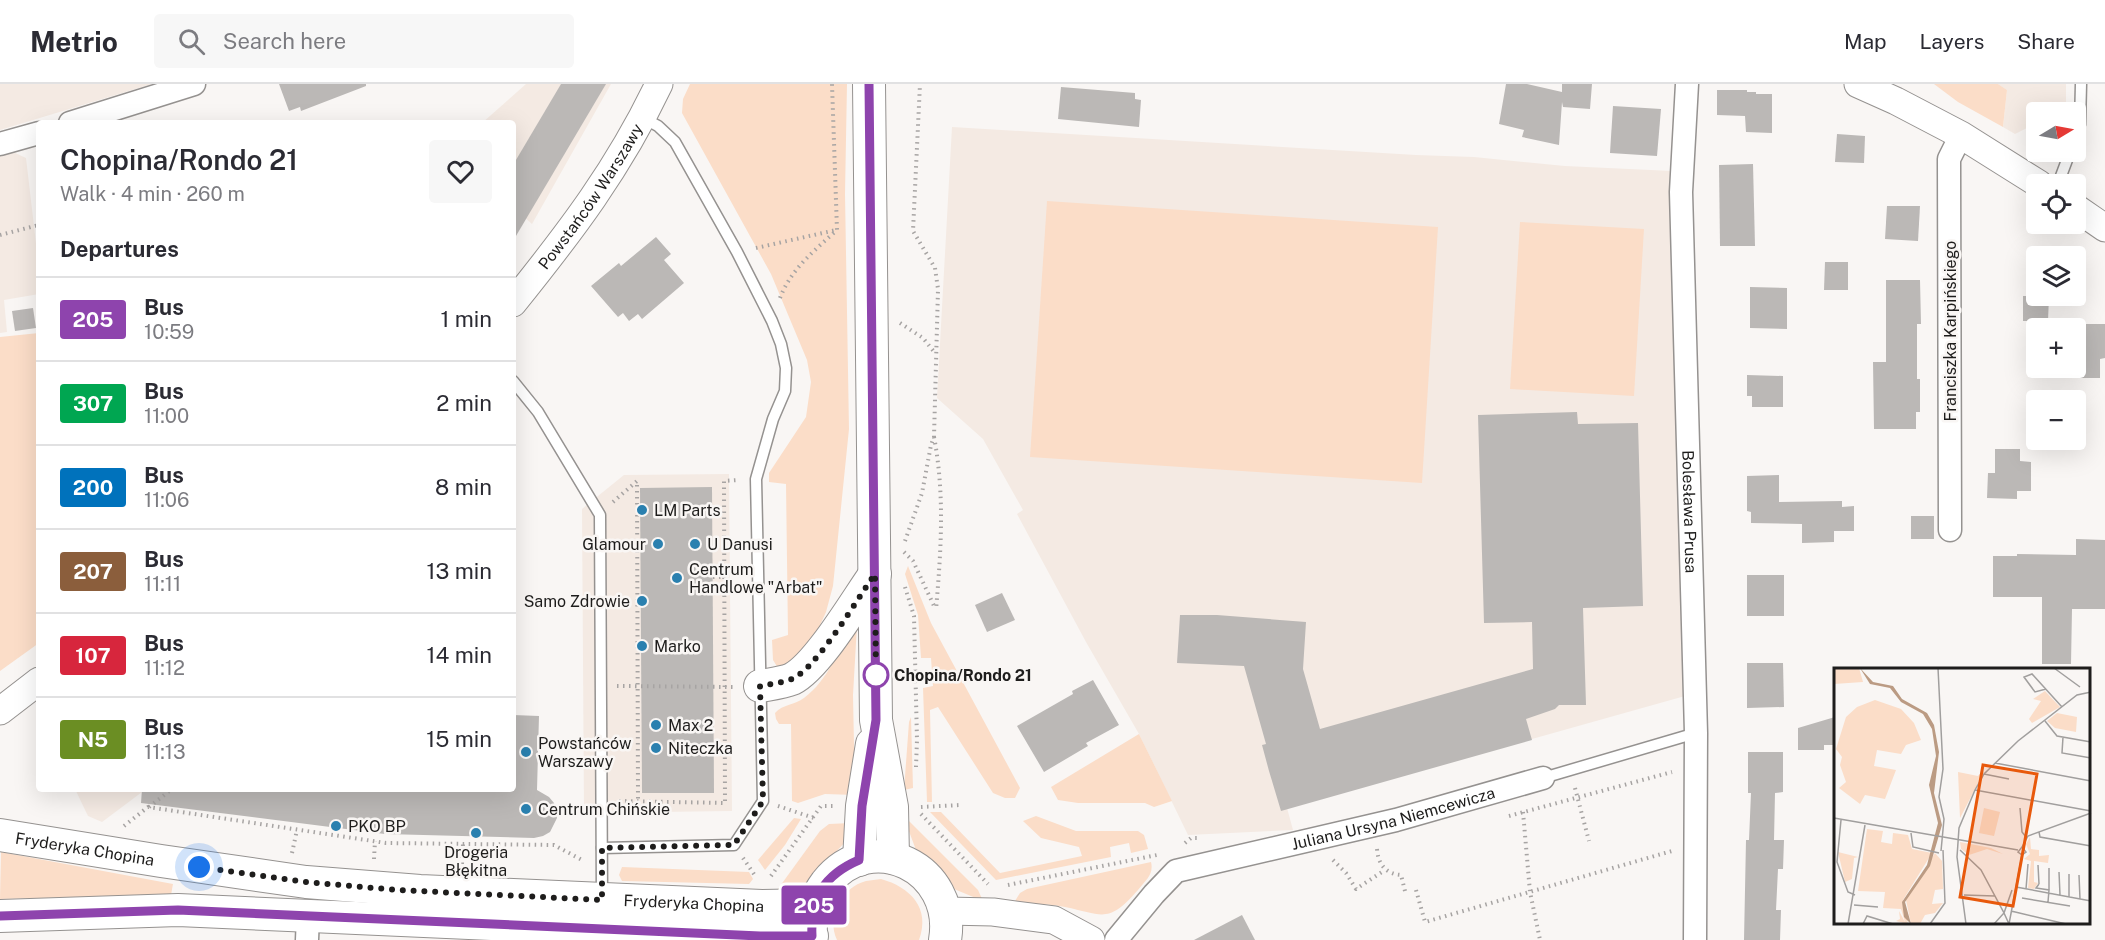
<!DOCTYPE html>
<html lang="en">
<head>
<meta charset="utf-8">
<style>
	body { margin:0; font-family:"Public Sans",sans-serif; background:#f7f7f7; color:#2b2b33; height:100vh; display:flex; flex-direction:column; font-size:22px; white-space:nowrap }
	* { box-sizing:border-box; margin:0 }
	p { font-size:20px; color:#7c7c81 }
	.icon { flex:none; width:33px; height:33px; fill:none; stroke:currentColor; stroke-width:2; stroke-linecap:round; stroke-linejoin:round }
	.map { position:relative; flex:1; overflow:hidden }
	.side { position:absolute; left:36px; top:36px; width:480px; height:672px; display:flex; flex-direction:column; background:#fff; border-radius:6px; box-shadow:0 6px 24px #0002 }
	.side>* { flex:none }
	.badge { padding:0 12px; border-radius:4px; font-size:21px; line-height:39px }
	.needle { width:39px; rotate:80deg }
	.buttons { position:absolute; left:2026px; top:18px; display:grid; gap:12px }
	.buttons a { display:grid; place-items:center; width:60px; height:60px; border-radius:6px; background:#fff; box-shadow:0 6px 24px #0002; font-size:30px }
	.you { position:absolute; width:30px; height:30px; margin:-15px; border:4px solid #fff; border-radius:50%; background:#1a73e8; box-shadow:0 0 0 9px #1a73e833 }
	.map>.badge { position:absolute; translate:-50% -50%; box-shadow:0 0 0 3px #fff }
	h2 { padding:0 24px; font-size:22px; line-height:54px }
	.round { display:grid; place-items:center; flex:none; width:63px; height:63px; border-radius:6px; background:#f7f7f7 }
	.summary { display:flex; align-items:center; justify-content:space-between; height:102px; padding:0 24px }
	h1 { font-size:28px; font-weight:600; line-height:45px }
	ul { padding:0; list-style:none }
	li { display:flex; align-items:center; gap:18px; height:84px; padding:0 24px; border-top:2px solid #e1e1e2 }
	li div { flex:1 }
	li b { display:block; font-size:22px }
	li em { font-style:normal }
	li .badge { min-width:66px; font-weight:700; text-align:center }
	header { display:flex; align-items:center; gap:36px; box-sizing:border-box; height:84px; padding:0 30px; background:#fff; border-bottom:2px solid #e1e1e2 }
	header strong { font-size:28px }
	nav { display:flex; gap:33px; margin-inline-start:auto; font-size:21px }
	.search { width:420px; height:54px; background:#f7f7f7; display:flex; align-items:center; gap:15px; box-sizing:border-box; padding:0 21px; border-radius:6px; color:#7c7c81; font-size:22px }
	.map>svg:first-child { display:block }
	.built { fill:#f4eae3 }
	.green { fill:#fbddc8 }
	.building { fill:#bbb8b6 }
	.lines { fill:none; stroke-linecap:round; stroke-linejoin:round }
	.service-casing { stroke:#959290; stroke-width:13 }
	.minor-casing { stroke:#959290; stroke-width:25 }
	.tertiary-casing { stroke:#959290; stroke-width:29 }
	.secondary-casing { stroke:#959290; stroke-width:34 }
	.path { stroke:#a7a4a3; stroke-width:4; stroke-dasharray:1.5 4.5; stroke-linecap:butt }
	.service { stroke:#fff; stroke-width:10 }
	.minor { stroke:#fff; stroke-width:22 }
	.tertiary { stroke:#fff; stroke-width:27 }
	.secondary { stroke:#fff; stroke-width:32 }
	.line-casing { stroke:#fff; stroke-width:14 }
	.line { stroke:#8e44ad; stroke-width:9 }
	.walk { stroke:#1e1d1c; stroke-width:6; stroke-dasharray:0 10.8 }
	.poi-dot { fill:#2a80af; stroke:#f9f6f4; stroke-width:2 }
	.stop-dot { fill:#fff; stroke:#8e44ad; stroke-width:3 }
	.labels { text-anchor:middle; stroke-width:5; stroke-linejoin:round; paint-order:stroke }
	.street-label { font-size:16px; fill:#1e1d1c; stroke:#f9f6f4 }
	.poi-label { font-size:16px; fill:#1e1d1c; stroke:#f9f6f4; text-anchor:start }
	.stop-label { font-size:16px; font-weight:bold; fill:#1e1d1c; stroke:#f9f6f4; text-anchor:start }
	.inset-road { fill:none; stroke:#a19f9e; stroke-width:1.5 }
	.view { fill:#e8590c; fill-opacity:0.15; stroke:#e8590c; stroke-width:3 }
	.inset-edge { fill:none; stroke:#1e1d1c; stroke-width:3 }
</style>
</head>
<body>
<header>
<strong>Metrio</strong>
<div class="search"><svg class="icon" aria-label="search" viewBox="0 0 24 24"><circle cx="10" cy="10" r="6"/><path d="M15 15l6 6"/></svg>Search here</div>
<nav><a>Map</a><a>Layers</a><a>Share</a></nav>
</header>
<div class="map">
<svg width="2105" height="856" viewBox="0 0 2105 856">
	<rect width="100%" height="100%" fill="#f9f6f4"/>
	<!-- built -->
	<g class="built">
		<path d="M0 0H152L0 46Z"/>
		<path d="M526 0H611L532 140 513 123V39H482Z"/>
		<path d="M1998 0H2066V24L2057 28H2037V39L2015 50 2003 43 2007 6Z"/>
		<path d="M952 43 1416 71 1474 73 1565 82 1672 87 1685 612 1287 724 1293 746 1188 751 1139 650 1086 558 1017 430 1023 426 983 355 937 314Z"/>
		<path d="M13 68 26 74 39 185V210L4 216 7 248 0 249V72Z"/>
		<path d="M729 390 732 727 584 729 582 425 624 391Z"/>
		<path d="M75 705H146L102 738 88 732Z"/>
	</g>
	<!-- green -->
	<g class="green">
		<path d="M690 0H847L845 110 849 345 833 502 826 528 816 550 795 579 778 584 773 576 772 556 788 551 786 400 769 398V389L806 333 811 298 807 276 771 190 682 29 683 15Z"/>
		<path d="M1934 0H1998L2007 6 2003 43 1958 18Z"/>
		<path d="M1047 117 1438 143 1422 399 1030 373Z"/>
		<path d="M1520 138 1644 145 1634 312 1510 305Z"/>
		<path d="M39 249V559L0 587V253Z"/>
		<path d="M908 482 931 539 1020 704 1015 714H1005L993 709 938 623 930 626 932 718H927L923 604 933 602 931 574H921L918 531 905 490Z"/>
		<path d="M857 541 853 611 855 711 825 710 798 719 792 717 791 640H779L776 635 775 629C783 620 795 621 804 614 828 596 838 568 850 542Z"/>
		<path d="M911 633 913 704 904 706 909 638Z"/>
		<path d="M1139 650 1172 717 1154 723 1145 719H1078L1058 716 1051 703Z"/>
		<path d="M930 728H941L1000 789 1082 772 1079 763 1041 754 1023 737 1036 732 1076 747H1138L1144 751 1148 765 1131 769 1129 759 1110 763 1111 773 996 796Z"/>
		<path d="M794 734 801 735 785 761 765 786 758 776Z"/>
		<path d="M909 737 978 806 983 817 954 805 939 782 916 766 907 742Z"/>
		<path d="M851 739 848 755 804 802 784 809H775L820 747 829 740Z"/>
		<path d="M1 768 173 800 171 811 0 815Z"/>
		<path d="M1151 778C1154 790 1146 796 1138 806 1108 840 1104 831 1065 823 1048 819 1030 820 1013 820L1020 809 1027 805Z"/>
		<path d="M622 783 749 788 753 795 749 800 622 797 619 791Z"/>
		<path d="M881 795C910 803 931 824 919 856H837C826 833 842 803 866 797 871 796 876 796 881 795Z"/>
	</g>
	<!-- building -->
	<g class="building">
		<path d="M279 0H366V2L301 27 300 23 289 27Z"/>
		<path d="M561 0H606L513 157V81Z"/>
		<path d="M1506 0H1527L1562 8V0H1592L1590 25 1563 23 1562 18 1559 61 1522 53 1524 46 1499 40Z"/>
		<path d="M1061 3 1135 9V15L1141 16 1139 43 1058 35Z"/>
		<path d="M1717 6H1747V8H1756V10H1772V49L1746 48 1745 32 1717 31Z"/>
		<path d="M1613 22 1661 25 1657 72 1610 69Z"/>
		<path d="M1837 50 1865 52 1864 79 1835 78Z"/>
		<path d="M1753 80 1755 162H1720L1719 81Z"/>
		<path d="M1887 122H1920L1918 157 1885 155Z"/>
		<path d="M656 153 671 170 664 176 684 199 642 235 638 230 629 237 623 229 618 233 591 202 619 179 621 182Z"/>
		<path d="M1825 178H1848V206H1824Z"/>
		<path d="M1886 196H1920L1921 240H1917V295H1920V328H1916V345H1874L1873 278H1886Z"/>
		<path d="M1750 203 1787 204V245L1750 244Z"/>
		<path d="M2023 212H2049L2048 237H2023Z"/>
		<path d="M33 224 36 244 15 247 12 227Z"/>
		<path d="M2072 240H2105V274L2100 275V294H2072V284H2076V244H2072Z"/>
		<path d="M1747 291 1783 292V323H1752V312H1747Z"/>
		<path d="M1577 328 1578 340 1638 339 1643 522 1583 524 1586 621H1559L1555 625 1526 635 1532 656 1281 727 1269 687 1262 661 1266 660 1244 582 1177 579 1180 531H1217L1306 538 1303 585 1320 645 1533 585 1532 538 1484 539 1478 331Z"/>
		<path d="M1995 365H2020V377L2031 378V407H2017V415L1987 414 1988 389H1995Z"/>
		<path d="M1779 391V418L1842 417V423L1854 422V447H1834V458L1802 459V440L1751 439V428L1747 427V392Z"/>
		<path d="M712 403 714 709H642L640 404Z"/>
		<rect x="1911" y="432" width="23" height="23"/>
		<path d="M2076 455 2105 456V525H2072L2071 580H2042V513H1993V472H2017V470L2076 471Z"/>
		<rect x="1747" y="491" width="37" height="41"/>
		<path d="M1002 509 1015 536 987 548 975 521Z"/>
		<path d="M1747 579H1783L1784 623 1747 624Z"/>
		<path d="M1093 596 1119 641 1086 659 1088 662 1044 688 1017 642 1073 610 1072 607Z"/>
		<path d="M513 631 539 632 537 706 549 713 554 719 557 734 550 748 543 752 534 754 385 750 141 719 142 705H513Z"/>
		<path d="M1835 633V661H1824V666H1798V644Z"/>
		<path d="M1748 668H1783V708L1775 709 1774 756H1784L1783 785H1778L1776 826H1781L1780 856H1744L1746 756H1749L1751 709H1748Z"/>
		<path d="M1242 831 1255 856H1194Z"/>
	</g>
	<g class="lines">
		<defs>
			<g id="service">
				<path d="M2076 50 2080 40 2081 0"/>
				<path d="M2058 100 2070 68"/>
				<path d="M513 297 538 328 600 431 602 813"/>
				<path d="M1543 694 1696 649"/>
				<path d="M602 764 734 761 763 717 756 395 773 335 785 307 786 284 781 260 772 237 737 168 675 58 658 42 643 34"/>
			</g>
			<g id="minor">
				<path id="s1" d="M1687 0 1681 108 1696 649 1695 856"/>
				<path d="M70 39 194 0"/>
				<path d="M0 60 39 49"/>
				<path d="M1950 446 1949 75 1961 51"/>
				<path d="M307 856 308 832"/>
				<path id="s2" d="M1116 856 1154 810 1176 787 1396 736 1543 694"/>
			</g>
			<g id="tertiary">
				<path d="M1858 0 1896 17 1961 51 2039 100"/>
				<path d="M2076 124 2105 144"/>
				<path id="s3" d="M513 219C571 147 619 84 659 0"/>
				<path d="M0 627 39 597"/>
				<path d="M946 827 993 828 1054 836 1091 856"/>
			</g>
			<g id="secondary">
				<path d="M869 0 876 636 892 723 893 774"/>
				<path d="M760 602C771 600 782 599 792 595 818 582 857 515 875 490"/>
				<path id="s4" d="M0 751 161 777 306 798 420 807 762 822 814 821"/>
				<path d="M859 776 862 722 872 660"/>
				<path d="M0 832 178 826 760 852H812"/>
				<path d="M811 842C810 827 817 811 826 799 871 742 957 784 945 856"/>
			</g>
		</defs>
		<!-- service casing -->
		<use href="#service" class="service-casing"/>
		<!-- minor casing -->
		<use href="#minor" class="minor-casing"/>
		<!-- tertiary casing -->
		<use href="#tertiary" class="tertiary-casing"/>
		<!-- secondary casing -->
		<use href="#secondary" class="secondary-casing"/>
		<!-- path -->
		<g class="path">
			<path d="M0 151 39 141"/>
			<path d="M756 164 836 146"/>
			<path d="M780 214C791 185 814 167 837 146L832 0"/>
			<path d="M900 239 923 254 935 269"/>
			<path d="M934 353C945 411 941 467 936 526"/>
			<path d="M613 418 637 397 638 716"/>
			<path d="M905 457 922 409 931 361 934 353 938 205 935 184 913 147 920 0"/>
			<path d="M904 468 913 477 935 524"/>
			<path d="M713 493H725"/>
			<path d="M905 503 914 532 917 656 916 683"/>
			<path d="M617 602 733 603"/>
			<path d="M1575 704 1589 757"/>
			<path d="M619 717 725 719 724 397 738 396"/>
			<path d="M778 722 814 734"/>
			<path d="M149 723 172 705"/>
			<path d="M921 723 960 721"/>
			<path d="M1523 728 1530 808 1540 856"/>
			<path d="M921 730 988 800"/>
			<path d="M1509 732 1672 688"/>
			<path d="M124 742 148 723 386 759 554 761 584 777"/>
			<path d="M1185 759 1191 754H1200"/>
			<path d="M1377 765C1378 780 1386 790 1401 791L1405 807"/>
			<path d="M292 769 297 746"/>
			<path d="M743 774 756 793"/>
			<path d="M374 775 375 757"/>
			<path d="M1333 776 1346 789 1356 805 1385 786"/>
			<path d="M462 780 463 760"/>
			<path d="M771 792 821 722H833"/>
			<path d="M1008 801 1157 771"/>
			<path d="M1416 806 1425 838 1672 767"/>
		</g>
		<!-- service -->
		<use href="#service" class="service"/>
		<!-- minor -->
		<use href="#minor" class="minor"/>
		<!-- tertiary -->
		<use href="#tertiary" class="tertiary"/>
		<!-- secondary -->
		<use href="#secondary" class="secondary"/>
	</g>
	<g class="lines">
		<defs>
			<path id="line" d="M0 832 178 826 760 852H812C810 814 824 791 859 776L862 722 876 636 869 0"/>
		</defs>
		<!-- line casing -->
		<use href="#line" class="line-casing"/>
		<!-- line -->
		<use href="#line" class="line"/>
		<!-- walk -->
		<path class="walk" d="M199 783 306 798 397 806 602 816V764L734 761 763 717 760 602C771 600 782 599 792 595 818 583 857 515 875 490L876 595V591"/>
	</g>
	<!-- markers -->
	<g class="poi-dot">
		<circle cx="642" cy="426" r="6"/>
		<circle cx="658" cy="460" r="6"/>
		<circle cx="695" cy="460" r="6"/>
		<circle cx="677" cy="494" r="6"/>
		<circle cx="642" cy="517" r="6"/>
		<circle cx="642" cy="562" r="6"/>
		<circle cx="656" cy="641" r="6"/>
		<circle cx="656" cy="664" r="6"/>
		<circle cx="526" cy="668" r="6"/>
		<circle cx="526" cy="725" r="6"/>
		<circle cx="336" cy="742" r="6"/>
		<circle cx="476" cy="749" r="6"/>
	</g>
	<circle class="stop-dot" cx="876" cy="591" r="12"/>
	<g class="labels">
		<!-- street labels -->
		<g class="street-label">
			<text dy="6" stroke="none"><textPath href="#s3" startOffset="132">Powstańców Warszawy</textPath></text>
			<text transform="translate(1950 247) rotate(-90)" y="6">Franciszka Karpińskiego</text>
			<text dy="6" stroke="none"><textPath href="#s1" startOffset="428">Bolesława Prusa</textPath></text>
			<text dy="6" stroke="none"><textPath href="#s2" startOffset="315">Juliana Ursyna Niemcewicza</textPath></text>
			<text dy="6" stroke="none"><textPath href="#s4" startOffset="86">Fryderyka Chopina</textPath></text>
			<text dy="6" stroke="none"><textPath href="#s4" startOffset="698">Fryderyka Chopina</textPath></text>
		</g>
		<!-- poi labels -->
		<g class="poi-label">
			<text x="654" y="432">LM Parts</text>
			<text x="646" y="466" text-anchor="end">Glamour</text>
			<text x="707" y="466">U Danusi</text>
			<text x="689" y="491">Centrum<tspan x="689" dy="18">Handlowe "Arbat"</tspan></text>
			<text x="630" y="523" text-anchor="end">Samo Zdrowie</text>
			<text x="654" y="568">Marko</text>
			<text x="668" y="647">Max 2</text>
			<text x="538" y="665">Powstańców<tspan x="538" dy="18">Warszawy</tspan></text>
			<text x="668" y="670">Niteczka</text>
			<text x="538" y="731">Centrum Chińskie</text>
			<text x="348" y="748">PKO BP</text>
			<text x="476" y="774" text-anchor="middle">Drogeria<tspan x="476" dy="18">Błękitna</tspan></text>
		</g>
		<!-- stop labels -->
		<g class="stop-label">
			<text x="894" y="597">Chopina/Rondo 21</text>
		</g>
	</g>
	<!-- overview -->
	<g transform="translate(1834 584)">
		<rect width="256" height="256" fill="#f9f6f4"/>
		<path d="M0 0H25L29 14 0 16ZM211 23 226 39 198 55 195 51 207 33 199 31ZM41 32 67 41 80 55 87 72 72 77 67 86 43 82 40 98 62 102 51 131 31 127 26 136 5 120 12 114 6 97 8 89 2 81 12 49 23 39ZM223 45 243 49 242 64 221 60 213 53ZM148 103 150 104 126 150 124 104 144 108ZM150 140 166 144 160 168 145 165ZM33 161 49 163 47 174 58 176 59 165 74 167 78 181 98 185 69 232 74 256 62 253 66 251 65 243 71 254 67 241 49 240 51 224 24 223ZM196 169 197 181 205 182V188L215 187 214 195 200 193V214L204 215 200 221 194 220 197 193 190 191 196 186 192 176ZM126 174 157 180 169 186 153 181 135 187 127 181ZM4 184 24 189 20 190 18 211 11 214ZM101 185 108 193 109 221 101 222 98 236 109 235 101 245 91 247 86 256H77L72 232Z" fill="#fbddc8"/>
		<path d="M26 0 39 14 59 18 68 31 93 45 100 57 105 84 100 125 108 157 96 198 71 234 77 256 70 249 68 234 93 197 104 155 95 117 102 88 98 61 89 46 67 34 56 20 36 16Z" fill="#bb9b83"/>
		<path class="inset-road" d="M104 0 109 101 105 129 110 151 107 183M220 0 246 19M212 21 201 24 190 9 198 6 228 39M211 53 223 68 257 74M229 69 228 85 257 90M161 95 257 113M150 106 175 111M141 122 257 143M186 140 188 164 192 169M0 150 184 182M7 152 3 194 14 224 21 227M205 164 206 169 257 178M77 165 79 179 105 185M188 179 194 168 257 145M126 182 147 202 170 245 160 256M204 197 205 216M215 200V222M225 204 226 227M245 207 246 231M205 216 202 220 215 222 214 234M182 219 257 233M192 221 194 196M130 227 161 228M235 229V206M188 230 236 238M20 237 44 239M177 243 232 256M14 256 31 157M29 256 33 248 59 256M96 256 111 235 109 182M132 256 123 189 125 160 141 122 150 106 184 73 243 27 257 24M175 256 188 187 192 184 188 179 184 184 188 187M175 256 170 245 178 222"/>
		<path class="view" d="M149 97 203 106 179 238 126 229Z"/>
		<rect width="256" height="256" class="inset-edge"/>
	</g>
</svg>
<div class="buttons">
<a><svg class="needle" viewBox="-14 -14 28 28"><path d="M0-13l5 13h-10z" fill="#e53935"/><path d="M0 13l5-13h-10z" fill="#7c7c81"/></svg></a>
<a><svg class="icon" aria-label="locate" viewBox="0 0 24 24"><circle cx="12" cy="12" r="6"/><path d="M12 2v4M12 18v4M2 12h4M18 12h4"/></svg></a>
<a><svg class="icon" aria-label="layers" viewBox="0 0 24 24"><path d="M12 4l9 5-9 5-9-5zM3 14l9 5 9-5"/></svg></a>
<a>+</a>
<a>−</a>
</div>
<div class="you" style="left:199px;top:783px"></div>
<b class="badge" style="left:814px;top:821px;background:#8e44ad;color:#fff">205</b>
<section class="side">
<div class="summary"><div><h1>Chopina/Rondo 21</h1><p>Walk · 4 min · 260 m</p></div><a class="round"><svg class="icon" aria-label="heart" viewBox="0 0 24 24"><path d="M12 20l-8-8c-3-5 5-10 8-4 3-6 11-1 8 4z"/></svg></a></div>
<h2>Departures</h2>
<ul>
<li><span class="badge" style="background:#8e44ad;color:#fff">205</span><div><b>Bus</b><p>10:59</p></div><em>1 min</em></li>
<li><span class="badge" style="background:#00a651;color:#fff">307</span><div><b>Bus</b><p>11:00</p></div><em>2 min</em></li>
<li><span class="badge" style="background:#0072bc;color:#fff">200</span><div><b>Bus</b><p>11:06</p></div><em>8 min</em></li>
<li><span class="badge" style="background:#8b5e3c;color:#fff">207</span><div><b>Bus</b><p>11:11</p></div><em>13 min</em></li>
<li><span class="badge" style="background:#d7263d;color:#fff">107</span><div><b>Bus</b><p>11:12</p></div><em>14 min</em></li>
<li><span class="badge" style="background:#6b8e23;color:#fff">N5</span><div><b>Bus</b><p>11:13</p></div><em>15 min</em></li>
</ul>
</section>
</div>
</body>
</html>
